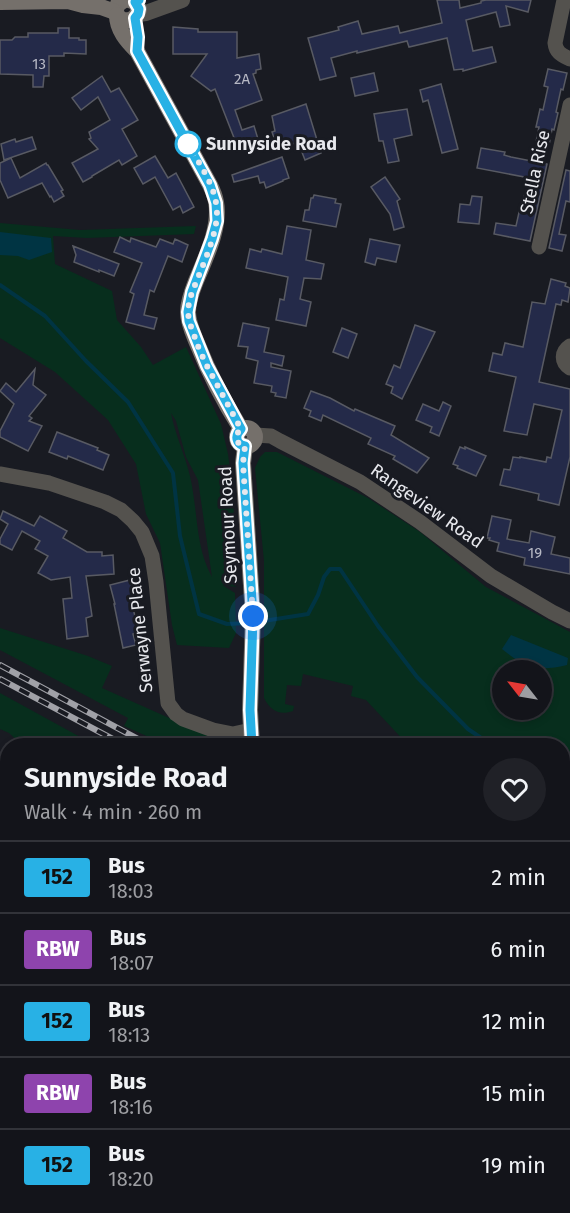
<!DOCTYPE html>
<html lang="en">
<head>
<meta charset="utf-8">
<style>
	body { margin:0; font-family:"Fira Sans",sans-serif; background:#202127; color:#f1f3f6; height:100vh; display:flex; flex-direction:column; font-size:22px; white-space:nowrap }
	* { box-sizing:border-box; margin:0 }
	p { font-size:20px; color:#9d9ea2 }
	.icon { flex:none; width:33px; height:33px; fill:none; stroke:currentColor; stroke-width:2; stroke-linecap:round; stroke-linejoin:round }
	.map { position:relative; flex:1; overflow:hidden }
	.sheet { position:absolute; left:0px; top:738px; width:570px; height:476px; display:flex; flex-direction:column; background:#13141a; border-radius:24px 24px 0 0; box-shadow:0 3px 9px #0003,0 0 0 2px #323339 }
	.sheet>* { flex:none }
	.badge { padding:0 12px; border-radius:4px; font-size:21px; line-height:39px }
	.needle { width:39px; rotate:301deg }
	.buttons { position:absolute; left:492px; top:660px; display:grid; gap:12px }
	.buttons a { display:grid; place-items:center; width:60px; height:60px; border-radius:50%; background:#13141a; box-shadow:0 3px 9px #0003,0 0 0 2px #323339; font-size:30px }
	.you { position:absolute; width:30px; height:30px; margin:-15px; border:4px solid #fff; border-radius:50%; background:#1a73e8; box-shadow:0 0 0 9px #1a73e833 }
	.map>.badge { position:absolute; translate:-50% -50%; box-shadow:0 0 0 3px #fff }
	.round { display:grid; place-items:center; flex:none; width:63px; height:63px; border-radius:32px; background:#202127 }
	.summary { display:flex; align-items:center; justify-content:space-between; height:102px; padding:0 24px }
	h1 { font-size:28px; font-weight:700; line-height:45px }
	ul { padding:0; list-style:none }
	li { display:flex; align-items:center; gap:18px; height:72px; padding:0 24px; border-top:2px solid #323339 }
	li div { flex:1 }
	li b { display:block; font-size:22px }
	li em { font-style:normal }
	li .badge { min-width:66px; font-weight:700; text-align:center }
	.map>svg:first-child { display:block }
	.green { fill:#072e1d; fill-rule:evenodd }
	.water { fill:#003443 }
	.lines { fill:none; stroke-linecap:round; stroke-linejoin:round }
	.stream { stroke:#003443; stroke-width:4 }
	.building { fill:#242a49; stroke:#585a63; stroke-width:1.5 }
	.minor { stroke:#54524e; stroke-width:15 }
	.tertiary { stroke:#54524e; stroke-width:16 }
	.secondary { stroke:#75706b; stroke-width:16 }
	.rail-casing { stroke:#a0a1a7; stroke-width:6 }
	.rail { stroke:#191b22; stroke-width:4; stroke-dasharray:11; stroke-linecap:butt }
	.line-casing { stroke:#fff; stroke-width:14 }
	.line { stroke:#28b1e5; stroke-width:9 }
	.walk { stroke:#e7e8ed; stroke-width:6; stroke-dasharray:0 10.8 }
	.stop-dot { fill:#fff; stroke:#28b1e5; stroke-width:3 }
	.labels { text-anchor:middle; stroke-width:6; stroke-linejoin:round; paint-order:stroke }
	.number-label { font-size:15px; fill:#b6b8c4 }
	.stop-label { font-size:18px; font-weight:bold; fill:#e7e8ed; stroke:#191b22; text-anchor:start }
	.street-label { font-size:18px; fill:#e7e8ed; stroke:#191b22 }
</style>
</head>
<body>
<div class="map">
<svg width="570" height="1213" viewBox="0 0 570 1213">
	<rect width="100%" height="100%" fill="#191b22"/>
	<!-- green -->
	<g class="green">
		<path d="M0 223 80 230 196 226 194 234 87 238 53 236 55 264 112 291 117 320 141 347 153 365 186 347 221 424 228 454 232 484 237 568 236 587 222 585 235 593 236 633 229 648 177 645 172 625 160 543 146 514 136 464 108 420 55 372 0 338ZM171 413 176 421 186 457 198 480 212 577C195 547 198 510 190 476 185 455 175 434 171 413Z"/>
		<path d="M265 452H277L368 498 420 532 486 587 570 632V823L563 822 562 746 408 745 366 700 351 696 353 686 303 674 301 686 287 685 285 704 294 706 293 711C279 716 270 710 264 698V561L255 468 260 457ZM502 670H542V710H502Z"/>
		<path d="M0 628 88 656 112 666 102 688 223 742 228 745H167L124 726 128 718 0 650Z"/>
		<path d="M0 693 93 744 95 741 103 745H22L9 733 0 729Z"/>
		<path d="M7 998 8 1206H227L223 1213H0V1000Z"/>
	</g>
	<!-- water -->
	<g class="water">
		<path d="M0 232 51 238 52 252 29 260 18 256 0 255Z"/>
		<path d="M511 635 568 658 567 665C537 672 525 668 502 649Z"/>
	</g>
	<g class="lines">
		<!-- stream -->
		<g class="stream">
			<path d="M0 285 45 316 86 361 128 402 173 473 180 536 199 614 227 624 249 623"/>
			<path d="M257 622 308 614 318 595 324 577 330 569H340L378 626 417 677 468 729 493 746"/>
			<path d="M562 770H570"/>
			<path d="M0 1191 8 1213"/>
		</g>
	</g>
	<!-- building -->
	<g class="building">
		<path d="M437 0H459L460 8 481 3V1L486 0H531L528 12 506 6 510 25 500 27 496 12 466 20 473 51 492 47 496 62 463 71V69L454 70 447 38 409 47 407 41 357 53V51L331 58 336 76 320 80 308 38 339 30 338 27 358 21 362 34 398 26 400 33 442 23Z"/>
		<path d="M173 27 198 29V32H237V58L259 54 261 69 256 70V73L253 74 262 100 235 110 242 130 254 126 258 139 253 141 254 143 238 148 215 89 211 91 191 76 207 54H173Z"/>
		<path d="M58 28H69V38H79V40H86V54L64 53V56H49V76H44L43 87H33V75L0 74V40H12L15 37H28V33H58Z"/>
		<path d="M548 69 567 73 563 90 561 89 556 112 558 113 554 130 552 129 549 145 536 142 539 127H536L540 109 543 110 548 87 544 86Z"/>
		<path d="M374 73 378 91 355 96 351 78Z"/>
		<path d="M102 76 111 92 119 88 138 120 122 129 137 156 122 165 119 160 92 176V177L83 182 72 163 98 149 89 139 91 138 89 132 110 120 98 97 81 110 72 98Z"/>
		<path d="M441 84 458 149 442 153 428 100 423 102 420 90Z"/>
		<path d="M306 104 321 153 305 160 298 142 278 149 272 132 275 131 272 116Z"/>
		<path d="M407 109 412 135 394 139 399 161 388 163 383 141H379L374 114Z"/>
		<path d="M32 137 36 149 4 160 1 144 15 139 16 142Z"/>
		<path d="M481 148 505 152 504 155 511 157 547 164 530 241 494 234 496 223 516 226 520 208H522L525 193 533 194 535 179 477 168Z"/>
		<path d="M155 156 168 178 176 173 194 207 183 213 180 206 173 210 155 177 143 184 134 168Z"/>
		<path d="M282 157 289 178 283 180V181L266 188 264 182 260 183 258 176 234 182 232 175Z"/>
		<path d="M11 158 20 178 46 163 47 165H48L63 190 61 191 64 196 54 202 51 196 50 197 42 183 8 198 0 180V163Z"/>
		<path d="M566 170 570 171V202L566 201 559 234 566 235 562 251 549 248Z"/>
		<path d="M385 177 400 199 397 201 404 227 394 230 390 214 371 187Z"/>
		<path d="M314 195 336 199 335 203 341 204 336 227 303 221 305 210H309L311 198H313Z"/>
		<path d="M472 196 482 197 479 224 458 222 460 204 470 205Z"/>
		<path d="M287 226 311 230 306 260 324 264 321 279 304 278 300 299 311 302 306 326 276 320 280 299 284 300 288 277 246 268 250 249 261 252 262 249 282 254Z"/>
		<path d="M120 237 130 242 131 238 156 247 160 239 173 244 175 239 188 245 182 262 168 256 154 292 150 290 144 315 157 318 154 329 126 322 134 294 130 292 142 263 114 252Z"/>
		<path d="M370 239 400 245 396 262 377 258 375 265 365 262Z"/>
		<path d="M73 246 119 264 114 276 99 270V272L74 262 76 255Z"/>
		<path d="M551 279 566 283 565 286 570 288 568 302 562 300 561 305 556 304 539 382 570 389V457L559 505 538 500 539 494 500 485 504 469 510 470 513 457 520 458V457L546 462 547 457 551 458 562 410 534 404 527 435 504 431 516 377 489 371 493 353 502 355 505 343 523 347 532 302 545 304Z"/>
		<path d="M243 323 269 328 264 352 284 356 282 366 271 363V367L291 371 286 398 275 396 276 393 271 392 272 386 254 383 258 361 246 358 248 347 238 346Z"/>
		<path d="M415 325 435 332 402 399 391 393 393 387 386 384 394 365 400 368Z"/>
		<path d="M342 328 357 334 348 358 333 352Z"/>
		<path d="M35 369 33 385 46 395 29 416 32 418 29 421 42 426 28 451 0 437V431L14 404 0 391 6 383 16 392Z"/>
		<path d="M311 391 330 398 354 411 355 409 395 426 391 435 429 458 417 473 393 459 395 456 368 444 371 438 323 415 321 421 309 416 311 411 304 408Z"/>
		<path d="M443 402 451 406 439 436 430 432 432 427 416 420 423 404 439 411Z"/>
		<path d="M57 432 98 448 97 450 109 455 103 470 68 456 67 459 49 452Z"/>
		<path d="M460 447 465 449V447L486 456 476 476 457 468 458 466 453 464Z"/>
		<path d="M3 511 34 526 40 516 67 531 63 538 87 552H102V556L113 555 114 574 86 576 92 616 86 618 88 636 67 639 63 599 72 598 70 577 51 580 38 573 48 556 35 549 40 541 22 531 12 550 0 544V539L8 524 0 519Z"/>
		<path d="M492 516 511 520 507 539 529 543 531 531 555 537 551 554 570 558V574L524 565 525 558 497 551 499 543 489 540 490 538H487Z"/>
		<path d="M130 580 135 599 131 601 136 620 140 619 143 631 133 634 136 645 123 648 114 604H115L110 585Z"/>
	</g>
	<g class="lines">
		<!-- minor -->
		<g class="minor">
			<path d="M564 0 555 43C556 53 562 55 570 59"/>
			<path d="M539 247 570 105"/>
			<path d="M570 346C561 352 561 362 570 368"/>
			<path d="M255 435 271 436 280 441 360 482 420 522 491 576 552 612 570 621"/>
			<path d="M0 474 49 483 105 502 121 510 133 521 142 532 152 556 156 582 168 703 176 714 183 719 213 730 233 734 251 730"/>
			<path d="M0 843 8 837"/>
			<path d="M0 885 8 907"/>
			<path d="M562 996 570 991"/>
			<path d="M393 1206 396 1213"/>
		</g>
		<!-- tertiary -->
		<path class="tertiary" d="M138 14 146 13 182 0"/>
		<!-- secondary -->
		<g class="secondary">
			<path d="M124 0 118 4 115 12C121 24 136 23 139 9L135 2 129 0"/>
			<path d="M0 2 68 1 83 5 101 7 115 12"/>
			<path d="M117 15C117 30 127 41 137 51L210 185C213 191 215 196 216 202 221 227 205 259 196 281 192 291 188 302 188 312 188 323 193 333 197 343 209 373 224 402 241 429"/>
			<circle cx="246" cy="437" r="9"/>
			<path d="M245 446 243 463 253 616 250 710 252 746"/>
			<path d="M552 1206 557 1213"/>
		</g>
		<defs>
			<g id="rail">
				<path d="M0 665 151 746"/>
				<path d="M0 679 126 746"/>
				<path d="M562 836 570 835"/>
			</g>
		</defs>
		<!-- rail casing -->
		<use href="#rail" class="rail-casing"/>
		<!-- rail -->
		<use href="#rail" class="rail"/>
	</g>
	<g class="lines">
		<defs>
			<path id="line" d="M139 0 135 2 139 9 138 14 135 18 138 37 137 51 210 185 216 203 217 221 212 239 192 292 188 312 189 321 207 366 241 429 238 433C235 439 238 445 245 446L243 463 253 616 250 710 252 746"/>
		</defs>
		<!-- line casing -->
		<use href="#line" class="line-casing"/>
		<!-- line -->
		<use href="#line" class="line"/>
		<!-- walk -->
		<path class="walk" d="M188 144C198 162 213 182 216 203 222 232 197 274 189 302L188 312 189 321 199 349 207 366 241 429C236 433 235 439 240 445L245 446 243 463 253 616"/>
	</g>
	<!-- markers -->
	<circle class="stop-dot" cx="188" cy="144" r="12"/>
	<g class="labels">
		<!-- number labels -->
		<g class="number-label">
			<text x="39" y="69">13</text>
			<text x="242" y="84">2A</text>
			<text x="535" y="558">19</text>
		</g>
		<!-- stop labels -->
		<g class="stop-label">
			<text x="206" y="150">Sunnyside Road</text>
		</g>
		<!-- street labels -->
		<g class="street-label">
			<text transform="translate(535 172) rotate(-78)" y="6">Stella Rise</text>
			<text transform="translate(427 506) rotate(35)" y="6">Rangeview Road</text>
			<text transform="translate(228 525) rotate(-93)" y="6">Seymour Road</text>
			<text transform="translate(140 630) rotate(-96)" y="6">Serwayne Place</text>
		</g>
	</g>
</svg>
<div class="buttons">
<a><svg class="needle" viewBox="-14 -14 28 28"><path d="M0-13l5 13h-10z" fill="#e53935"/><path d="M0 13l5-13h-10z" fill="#9d9ea2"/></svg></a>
</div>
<div class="you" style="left:253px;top:616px"></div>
<section class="sheet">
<div class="summary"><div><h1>Sunnyside Road</h1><p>Walk · 4 min · 260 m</p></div><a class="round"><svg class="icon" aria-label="heart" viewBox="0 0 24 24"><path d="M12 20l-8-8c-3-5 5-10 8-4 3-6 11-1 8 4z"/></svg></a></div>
<ul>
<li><span class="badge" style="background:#28b1e5;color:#111">152</span><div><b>Bus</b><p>18:03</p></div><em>2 min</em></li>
<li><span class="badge" style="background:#8e44ad;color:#fff">RBW</span><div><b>Bus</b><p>18:07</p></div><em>6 min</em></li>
<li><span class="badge" style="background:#28b1e5;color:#111">152</span><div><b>Bus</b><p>18:13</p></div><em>12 min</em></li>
<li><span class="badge" style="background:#8e44ad;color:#fff">RBW</span><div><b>Bus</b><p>18:16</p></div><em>15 min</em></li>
<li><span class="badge" style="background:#28b1e5;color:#111">152</span><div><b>Bus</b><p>18:20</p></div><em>19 min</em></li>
</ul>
</section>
</div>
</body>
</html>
